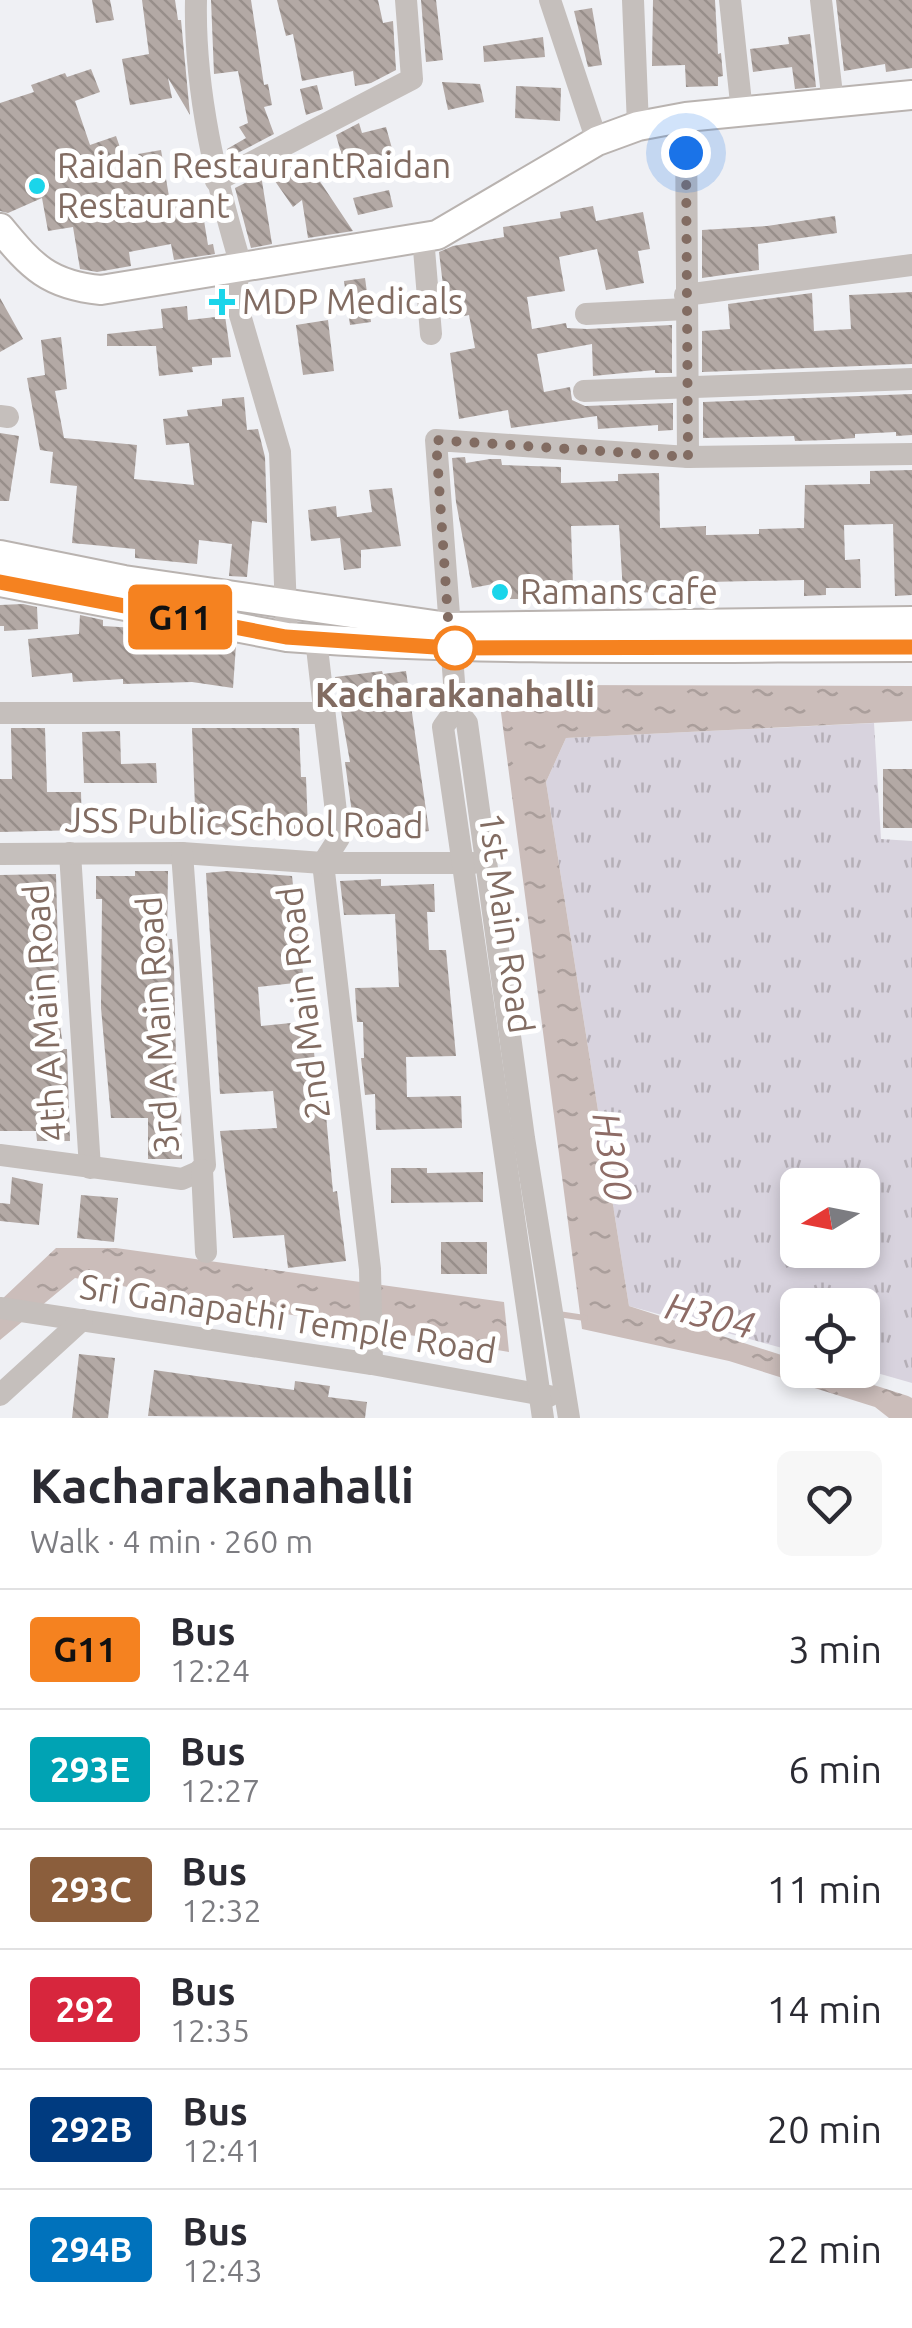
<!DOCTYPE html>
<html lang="en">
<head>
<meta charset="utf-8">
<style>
	body { margin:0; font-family:Ubuntu,sans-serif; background:#f7f7f7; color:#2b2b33; height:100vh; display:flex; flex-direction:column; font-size:38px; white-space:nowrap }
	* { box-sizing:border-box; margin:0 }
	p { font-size:32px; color:#7c7c81 }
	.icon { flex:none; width:55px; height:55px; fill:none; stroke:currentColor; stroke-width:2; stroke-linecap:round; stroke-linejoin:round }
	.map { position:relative; height:1418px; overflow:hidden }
	.details { display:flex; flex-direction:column; background:#fff; flex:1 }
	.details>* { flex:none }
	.badge { padding:0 20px; border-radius:8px; font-size:35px; line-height:65px }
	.needle { width:65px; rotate:260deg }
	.tools { position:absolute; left:780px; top:1168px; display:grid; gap:20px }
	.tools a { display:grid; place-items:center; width:100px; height:100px; border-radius:15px; background:#fff; box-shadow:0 5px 15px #0003; font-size:50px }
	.you { position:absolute; width:50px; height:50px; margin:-25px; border:8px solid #fff; border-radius:50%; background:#1a73e8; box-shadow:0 0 0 15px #1a73e833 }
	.map>.badge { position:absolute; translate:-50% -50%; box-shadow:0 0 0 5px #fff }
	.round { display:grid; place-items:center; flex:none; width:105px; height:105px; border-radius:15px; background:#f7f7f7 }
	.overview { display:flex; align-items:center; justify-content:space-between; height:170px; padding:0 30px }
	h1 { font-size:48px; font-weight:700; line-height:75px }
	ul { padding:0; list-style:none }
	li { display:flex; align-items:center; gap:30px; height:120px; padding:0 30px; border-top:2px solid #e1e1e2 }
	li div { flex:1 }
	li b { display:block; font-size:38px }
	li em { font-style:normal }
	li .badge { min-width:110px; font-weight:700; text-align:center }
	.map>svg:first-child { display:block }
	.park { fill:url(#park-tufts); fill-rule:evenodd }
	.water { fill:url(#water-ripples) }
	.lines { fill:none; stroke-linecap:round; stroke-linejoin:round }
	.stream { stroke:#cbbdba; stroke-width:6 }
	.building { fill:url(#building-back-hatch) }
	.major-casing { stroke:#b9b3b0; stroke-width:32 }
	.minor { stroke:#c5bfbc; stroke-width:22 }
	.major { stroke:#fff; stroke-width:28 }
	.line-casing { stroke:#fff; stroke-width:22 }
	.line { stroke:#f58220; stroke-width:15 }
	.walk { stroke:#826c62; stroke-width:10; stroke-dasharray:0 18 }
	.poi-dot { fill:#1ad5ea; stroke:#fff; stroke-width:4 }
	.stop-dot { fill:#fff; stroke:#f58220; stroke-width:5 }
	.labels { text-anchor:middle; stroke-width:10; stroke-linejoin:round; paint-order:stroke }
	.poi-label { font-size:35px; fill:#826c62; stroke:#fff; text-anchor:start }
	.stop-label { font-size:35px; font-weight:bold; fill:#826c62; stroke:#fff }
	.street-label { font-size:35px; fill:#826c62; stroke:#fff }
	.water-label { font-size:38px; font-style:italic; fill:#8e6c66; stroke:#fff }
</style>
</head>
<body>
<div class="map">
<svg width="912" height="1418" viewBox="0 0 912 1418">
	<defs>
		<pattern id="park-tufts" width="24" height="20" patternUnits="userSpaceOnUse" patternTransform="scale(2.5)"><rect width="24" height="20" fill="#d8d3de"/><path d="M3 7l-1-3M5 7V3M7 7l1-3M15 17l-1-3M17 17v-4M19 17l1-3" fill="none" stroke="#b5afb7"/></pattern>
		<pattern id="water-ripples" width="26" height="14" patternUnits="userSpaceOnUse" patternTransform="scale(2.5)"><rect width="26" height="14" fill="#cbbdba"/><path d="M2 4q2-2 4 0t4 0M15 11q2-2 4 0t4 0" fill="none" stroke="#aa9e9b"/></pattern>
		<pattern id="building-back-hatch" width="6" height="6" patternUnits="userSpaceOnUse" patternTransform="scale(2.5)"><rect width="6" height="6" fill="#b3a9a5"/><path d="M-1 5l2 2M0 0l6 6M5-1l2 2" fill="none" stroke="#978e8a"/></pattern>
	</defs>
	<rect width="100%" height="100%" fill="#eff0f4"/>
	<!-- park -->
	<path class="park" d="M874 723 881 839 912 841V1383L863 1369 862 1305H798L797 1352 629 1306 546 782 566 738ZM798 1185H862V1250H798Z"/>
	<!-- water -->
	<g class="water">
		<path d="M552 685 912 686V721L566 738 546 782 629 1306 797 1360 798 1370H827L908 1396 912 1398V1418H889L875 1407 729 1361 582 1329 500 705Z"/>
		<path d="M56 1248H116L504 1302 509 1352 75 1278 0 1340V1301Z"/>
	</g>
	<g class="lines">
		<!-- stream -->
		<path class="stream" d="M558 1314 585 1318"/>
	</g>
	<!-- building -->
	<g class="building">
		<path d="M92 0H110L114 20 96 23Z"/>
		<path d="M142 0H175L178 20H181L190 115 168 78 172 98 130 105 122 59 149 54Z"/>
		<path d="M211 0H251L264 85 268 84 272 105 264 107 274 134 228 158 227 149 246 138 239 127 248 123 238 71 214 74Z"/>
		<path d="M277 0H378L383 23 393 21 396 70 371 83 355 86 353 71 302 81 293 34 286 36Z"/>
		<path d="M421 0H436L443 60 426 62Z"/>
		<path d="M653 0H715L718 54 721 53 723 76 718 77V86L686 87 685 65 652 66Z"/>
		<path d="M836 0H912V68L886 72 885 64 844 71Z"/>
		<path d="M592 8 602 65 588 67 574 11Z"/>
		<path d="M810 34 816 87 795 89 792 67 753 72 750 49 789 44 788 37Z"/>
		<path d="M543 37 545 57 484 62 483 46Z"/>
		<path d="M91 69 100 92 75 101 90 145 116 136 130 176 142 172 138 154 161 150 170 202 200 196 208 245 213 244 215 254 174 260 171 244 129 252 131 266 97 272 86 270 80 269 73 227 48 231 42 198 8 213 0 211V103L34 92 31 85 65 73 67 77Z"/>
		<path d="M442 82 480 84 484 102 448 110Z"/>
		<path d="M317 85 323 109 306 115 300 89Z"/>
		<path d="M516 86 561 88 560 121 515 118Z"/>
		<path d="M359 123 362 133 386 127 393 152 345 167 336 135Z"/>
		<path d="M304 158 323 186 353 231 308 238 302 200 293 207 268 171 285 162 288 169Z"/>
		<path d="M261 175 272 244 251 248 235 188Z"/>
		<path d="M389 190 393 207 358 215 353 198Z"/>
		<path d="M593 206 596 221 643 212 650 249 638 251 644 283 606 290 597 249 559 257 565 291 527 297 532 329 566 323 567 328 587 329 672 325V373H655V370L593 376 592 344 537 354 544 392 570 387 572 400 585 406 673 403V430L658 431V425L598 429 597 416 511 428 508 410 459 419 450 353 475 348 469 315 447 319 439 252 453 246 504 237 503 227 561 218 560 212Z"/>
		<path d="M835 216 837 233 758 244 759 270 702 278V230L767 226Z"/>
		<path d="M365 278 371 322 350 325 344 281Z"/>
		<path d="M912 292V364L702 372V331L730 329 728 304 812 293 814 331 851 329 849 295Z"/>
		<path d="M0 298 23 339 0 352Z"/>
		<path d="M187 306 188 320 225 316 231 357 212 358V365L192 367 193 372 159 376 156 346H107V334L163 328 161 309Z"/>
		<path d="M328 320 334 371 303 375 296 325Z"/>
		<path d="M61 337 67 389 55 391 64 438 137 445 134 479 194 485 189 443 166 445 163 419 188 416 187 410 222 406V399L244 397 247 430 258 429 265 457 267 517V523L252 521 247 577 229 576 232 544 199 540 197 564 135 558V549L72 543 77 486 50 483 53 452 40 450 27 378 45 375 41 340Z"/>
		<path d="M912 394V435L896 436V432L855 434V438L829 440 795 441 794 436 703 438V402Z"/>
		<path d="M0 433 19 436 9 501H0Z"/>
		<path d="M465 457 466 463 490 459H501L502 465 561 467V483L618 481V474L659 473 660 528 706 526V535L759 534V529L804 528 805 485 870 484V471L912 470V595L895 596 893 524 844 525 845 560 860 559 861 588H826V595L804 596V580L662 583 663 592 623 593 619 525 571 526 573 585 534 586V599H494L493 584 472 588 456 502 452 458Z"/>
		<path d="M392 488 401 546 361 550V568L344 570 340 538 311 541 308 510 336 506 337 517 372 512 369 490Z"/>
		<path d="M23 604 37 607 38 629 4 631V626H0V605Z"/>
		<path d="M80 615 103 620V626L152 629 211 640V643L236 645 233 688 192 682 123 684V679L73 682 72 673 32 677 28 639 79 634Z"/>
		<path d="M382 671 383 674 406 671 429 831 408 834 407 828 355 835 345 762H350L335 677Z"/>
		<path d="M11 728H45L47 792H81L82 830 0 832V779H12Z"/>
		<path d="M192 728H299L301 777H306L308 830 268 832V827L229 828V833L196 834Z"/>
		<path d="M120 731 121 764 156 763 157 783H84L82 732Z"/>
		<rect x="883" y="769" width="29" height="59"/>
		<path d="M135 871H168L167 939H172L174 967 177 1106H181L182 1159H148V1118H111L101 1008 102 899H96V876H135Z"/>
		<path d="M227 871 292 876 304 982 258 987 261 1026 311 1021 318 1093H324L333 1192 337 1191 346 1261 288 1268 284 1235 233 1238 220 1131 277 1128 273 1091 220 1094 206 873Z"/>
		<path d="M56 874 60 1023 63 1049H67L70 1141H37L36 1131H0V875Z"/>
		<path d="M381 879V886L434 884 435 912H427L429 950H446L456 1056 406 1057 407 1097 461 1096 462 1128 376 1130 375 1094 365 1095 361 1058H364L363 1022H357L355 988 399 987 395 914 344 915 340 881Z"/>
		<path d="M391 1168H427V1173L483 1172V1202L391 1203Z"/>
		<path d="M12 1177 43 1184 39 1225 0 1221V1203L10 1204Z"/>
		<path d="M81 1195 118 1198 114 1242 77 1238Z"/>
		<rect x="441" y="1242" width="46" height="32"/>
		<path d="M79 1354 115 1358 108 1418H72Z"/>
		<path d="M154 1370 294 1390 295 1381 330 1386 328 1397 367 1402 365 1418 148 1416Z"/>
	</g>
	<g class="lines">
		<defs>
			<g id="major">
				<path d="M0 228C32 267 49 285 101 290L437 235 597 141 638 126 686 117 912 95"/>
				<path d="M0 555 124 580 448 627 912 621"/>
				<path d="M0 582 287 637C495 653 703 647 912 647"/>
			</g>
		</defs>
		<!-- major casing -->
		<use href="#major" class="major-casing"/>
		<!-- minor -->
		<g class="minor">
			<path d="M196 0C194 91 216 182 242 269L233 291 280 452 287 637"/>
			<path d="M550 0 597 141"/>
			<path d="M633 0 638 126"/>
			<path d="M730 0 742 112"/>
			<path d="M821 0 833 103"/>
			<path d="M686 117 688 457"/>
			<path d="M216 181 412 79 406 0"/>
			<path d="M423 237 431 334"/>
			<path d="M685 295 912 265"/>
			<path d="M586 314 686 309"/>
			<path d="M584 391 912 379"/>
			<path d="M0 416 8 417"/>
			<path d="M316 639 339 838 323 863 370 1269 372 1364"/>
			<path d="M456 709 467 723 524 1138 569 1418"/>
			<path d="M0 713H324"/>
			<path d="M70 853 90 1168"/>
			<path d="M0 854 182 853 323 863H473"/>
			<path d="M0 1155 182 1179 198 1172 205 1165 182 853"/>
			<path d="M202 1170 206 1252"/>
			<path d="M0 1308 372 1364 549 1396"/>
			<path d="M0 1395 82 1320"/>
			<path d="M543 1418 443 727 456 709 436 440 688 457 912 454"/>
		</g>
		<!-- major -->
		<use href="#major" class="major"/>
	</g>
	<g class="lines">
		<defs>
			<path id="line" d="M0 582 286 637 450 648 912 647"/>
		</defs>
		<!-- line casing -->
		<use href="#line" class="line-casing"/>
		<!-- line -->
		<use href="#line" class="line"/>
		<!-- walk -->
		<path class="walk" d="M455 648H450L436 440 688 457 686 153"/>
	</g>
	<!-- markers -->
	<g class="poi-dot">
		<circle cx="37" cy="186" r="10"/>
		<path d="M217 287h10v10h10v10h-10v10h-10v-10h-10v-10h10z"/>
		<circle cx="500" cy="592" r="10"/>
	</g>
	<circle class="stop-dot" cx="455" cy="648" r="20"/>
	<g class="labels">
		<!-- poi labels -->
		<g class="poi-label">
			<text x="57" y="178">Raidan RestaurantRaidan<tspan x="57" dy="40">Restaurant</tspan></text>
			<text x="242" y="314">MDP Medicals</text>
			<text x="520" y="604">Ramans cafe</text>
		</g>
		<!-- stop labels -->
		<g class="stop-label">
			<text x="455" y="707">Kacharakanahalli</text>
		</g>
		<!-- street labels -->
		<g class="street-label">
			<text transform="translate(244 823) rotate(1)" y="12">JSS Public School Road</text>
			<text transform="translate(506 923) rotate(82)" y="12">1st Main Road</text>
			<text transform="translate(304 1003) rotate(-97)" y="12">2nd Main Road</text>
			<text transform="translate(45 1013) rotate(-94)" y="12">4th A Main Road</text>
			<text transform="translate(158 1025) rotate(-94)" y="12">3rd A Main Road</text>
			<text transform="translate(288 1319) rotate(9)" y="12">Sri Ganapathi Temple Road</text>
		</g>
		<!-- water labels -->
		<g class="water-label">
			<text transform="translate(612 1157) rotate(81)" y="13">H300</text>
			<text transform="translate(710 1316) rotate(14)" y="13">H304</text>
		</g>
	</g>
</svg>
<div class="tools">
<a><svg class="needle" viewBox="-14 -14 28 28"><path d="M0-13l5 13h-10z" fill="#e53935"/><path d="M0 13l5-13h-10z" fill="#7c7c81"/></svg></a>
<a><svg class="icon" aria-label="locate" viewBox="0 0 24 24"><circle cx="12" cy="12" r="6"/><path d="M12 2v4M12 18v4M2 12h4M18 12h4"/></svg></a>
</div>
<div class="you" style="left:686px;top:153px"></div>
<b class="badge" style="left:180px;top:617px;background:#f58220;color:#111">G11</b>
</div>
<section class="details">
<div class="overview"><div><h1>Kacharakanahalli</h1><p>Walk · 4 min · 260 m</p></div><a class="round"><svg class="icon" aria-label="heart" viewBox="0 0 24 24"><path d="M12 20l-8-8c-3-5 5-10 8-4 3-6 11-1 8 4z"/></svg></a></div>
<ul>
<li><span class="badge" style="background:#f58220;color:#111">G11</span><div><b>Bus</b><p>12:24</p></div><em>3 min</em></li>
<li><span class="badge" style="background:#00a3b4;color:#fff">293E</span><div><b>Bus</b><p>12:27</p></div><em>6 min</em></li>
<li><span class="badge" style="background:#8b5e3c;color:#fff">293C</span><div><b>Bus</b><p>12:32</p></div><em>11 min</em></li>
<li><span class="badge" style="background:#d7263d;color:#fff">292</span><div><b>Bus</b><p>12:35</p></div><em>14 min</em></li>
<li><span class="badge" style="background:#003b80;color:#fff">292B</span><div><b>Bus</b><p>12:41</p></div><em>20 min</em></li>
<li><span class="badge" style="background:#0072bc;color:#fff">294B</span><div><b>Bus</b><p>12:43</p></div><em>22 min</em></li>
</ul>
</section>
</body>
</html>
